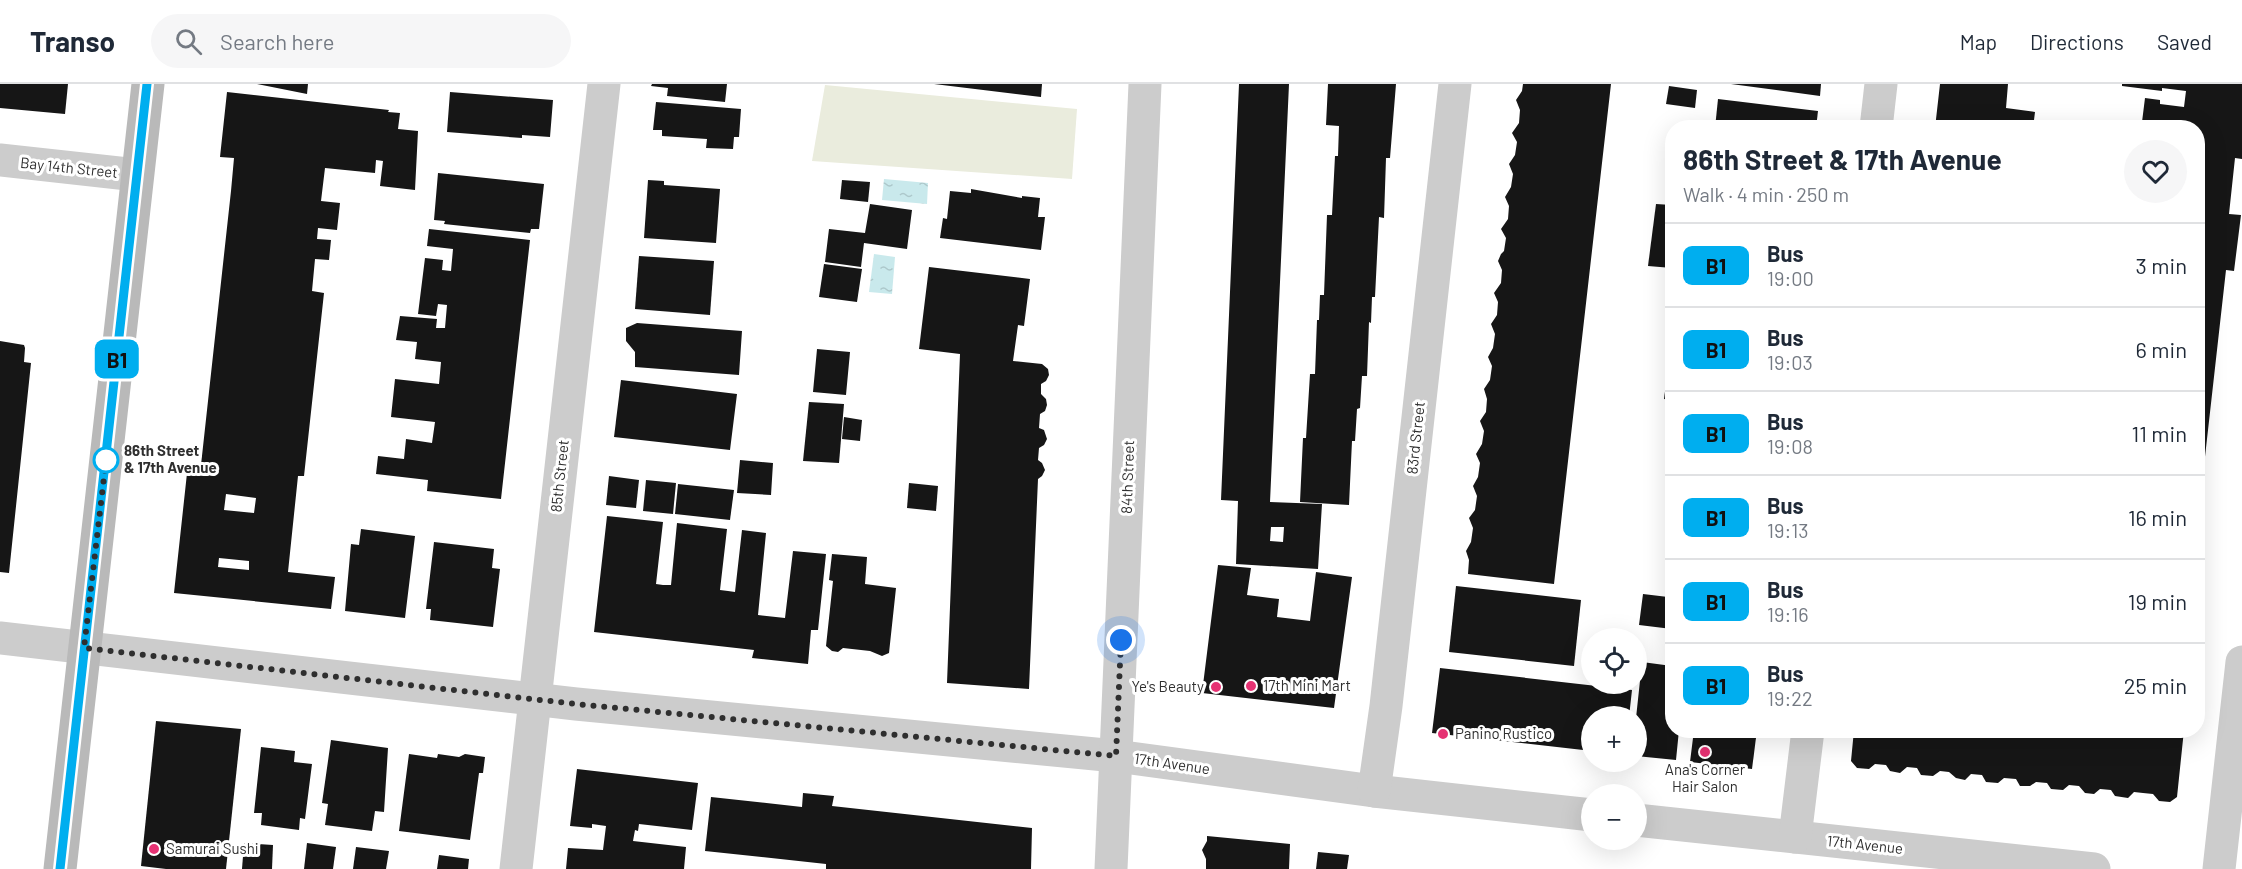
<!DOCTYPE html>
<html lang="en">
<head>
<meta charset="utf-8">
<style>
	body { margin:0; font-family:Barlow,sans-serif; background:#f6f6f7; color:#1f2937; height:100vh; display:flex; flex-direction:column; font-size:22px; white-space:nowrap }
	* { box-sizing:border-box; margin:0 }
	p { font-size:20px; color:#747a83 }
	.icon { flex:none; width:33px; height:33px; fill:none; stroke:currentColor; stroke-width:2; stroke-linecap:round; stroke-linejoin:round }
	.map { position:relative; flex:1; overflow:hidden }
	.side { position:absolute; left:1665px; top:36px; width:540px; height:618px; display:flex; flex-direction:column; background:#fff; border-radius:24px; box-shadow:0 6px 24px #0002 }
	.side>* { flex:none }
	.badge { padding:0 12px; border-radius:9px; font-size:21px; line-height:39px }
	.buttons { position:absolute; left:1581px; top:544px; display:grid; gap:12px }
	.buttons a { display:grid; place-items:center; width:66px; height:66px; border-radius:50%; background:#fff; box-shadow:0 6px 24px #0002; font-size:30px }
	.you { position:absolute; width:30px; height:30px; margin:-15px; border:4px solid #fff; border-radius:50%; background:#1a73e8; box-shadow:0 0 0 9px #1a73e833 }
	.map>.badge { position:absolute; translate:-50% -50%; box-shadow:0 0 0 3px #fff }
	.round { display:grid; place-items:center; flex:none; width:63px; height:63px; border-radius:32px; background:#f6f6f7 }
	.summary { display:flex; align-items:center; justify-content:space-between; height:102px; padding:0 18px }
	h1 { font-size:28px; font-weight:700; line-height:45px }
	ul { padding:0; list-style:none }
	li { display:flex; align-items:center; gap:18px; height:84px; padding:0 18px; border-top:2px solid #e0e1e3 }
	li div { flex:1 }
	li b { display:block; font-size:22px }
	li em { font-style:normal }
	li .badge { min-width:66px; font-weight:700; text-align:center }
	header { display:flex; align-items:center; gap:36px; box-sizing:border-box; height:84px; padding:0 30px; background:#fff; border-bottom:2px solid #e0e1e3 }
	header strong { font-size:28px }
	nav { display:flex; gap:33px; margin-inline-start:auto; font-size:21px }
	.search { width:420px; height:54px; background:#f6f6f7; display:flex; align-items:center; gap:15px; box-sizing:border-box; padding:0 21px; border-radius:33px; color:#747a83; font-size:22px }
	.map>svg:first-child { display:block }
	.grass { fill:#eaecdd }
	.water { fill:url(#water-ripples) }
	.building { fill:#161616; fill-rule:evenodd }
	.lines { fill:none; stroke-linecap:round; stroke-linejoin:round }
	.street { stroke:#ccc; stroke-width:33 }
	.secondary { stroke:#b9b9b9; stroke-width:33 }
	.line-casing { stroke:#fff; stroke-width:14 }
	.line { stroke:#00aeef; stroke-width:9 }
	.walk { stroke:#2f2f2f; stroke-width:6; stroke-dasharray:0 10.8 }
	.stop-dot { fill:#fff; stroke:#00aeef; stroke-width:3 }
	.poi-dot { fill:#e63273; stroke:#fff; stroke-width:2 }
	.labels { text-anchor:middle; stroke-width:6; stroke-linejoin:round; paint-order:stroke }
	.street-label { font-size:15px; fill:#2f2f2f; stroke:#fff }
	.stop-label { font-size:15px; font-weight:bold; fill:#2f2f2f; stroke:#fff; text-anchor:start }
	.poi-label { font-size:15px; fill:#2f2f2f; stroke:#fff; text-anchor:start }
</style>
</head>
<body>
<header>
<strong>Transo</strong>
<div class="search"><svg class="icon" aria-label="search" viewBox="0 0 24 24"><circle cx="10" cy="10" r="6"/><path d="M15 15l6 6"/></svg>Search here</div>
<nav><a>Map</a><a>Directions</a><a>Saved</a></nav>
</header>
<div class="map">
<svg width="2242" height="785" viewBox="0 0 2242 785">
	<defs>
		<pattern id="water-ripples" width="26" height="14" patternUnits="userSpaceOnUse" patternTransform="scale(1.5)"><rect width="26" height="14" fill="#c9e9ec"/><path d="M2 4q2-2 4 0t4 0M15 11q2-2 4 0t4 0" fill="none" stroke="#adc8cb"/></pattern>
	</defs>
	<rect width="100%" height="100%" fill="#fff"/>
	<!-- grass -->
	<path class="grass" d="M825 1 1077 25 1072 95 812 77Z"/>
	<!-- water -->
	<g class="water">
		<path d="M884 95 928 99 927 120 882 116Z"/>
		<path d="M874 170 895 173 892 210 869 208Z"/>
	</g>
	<!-- building -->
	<g class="building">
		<path d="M0 0H68L65 30 0 24Z"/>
		<path d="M257 0H308L307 10Z"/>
		<path d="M652 0H727L725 18 667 12 668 4 651 2Z"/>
		<path d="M934 0H1042L1041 13Z"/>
		<path d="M1239 0H1289L1270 418 1322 420 1318 485 1236 480 1238 417 1221 416ZM1271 443H1284L1283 458 1270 457Z"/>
		<path d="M1328 0H1396L1390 74H1386L1384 134 1379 133 1375 213H1372L1371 239 1369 238 1367 292H1362L1360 324 1357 325 1355 357H1352L1349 421 1300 418 1303 354H1306L1310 290H1315L1317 236H1319L1320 211H1324L1327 131H1332L1335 72H1338L1339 42 1326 41Z"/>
		<path d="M1523 0H1611L1554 500 1468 490 1469 476 1466 467 1471 458 1473 444 1469 434 1475 426 1477 412 1473 402 1478 393 1480 379 1476 370 1482 360 1484 347 1480 337 1486 328 1487 315 1484 305 1490 296 1492 282 1488 273 1493 264 1495 250 1491 240 1497 231 1498 218 1494 209 1501 199 1502 186 1498 177 1501 170 1504 167 1506 154 1501 145 1508 135 1509 122 1505 113 1511 103 1513 90 1509 80 1515 71 1517 58 1512 49 1519 39 1520 26 1516 16 1522 7Z"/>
		<path d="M1731 0H1821L1820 12Z"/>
		<path d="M1940 0H2008L2006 24 2035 28 2033 44H1935Z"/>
		<path d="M2122 0H2242V75L2235 74 2229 130 2241 131 2234 187 2226 186 2199 426 2198 44H2132L2133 37 2142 38 2145 14 2160 16V20L2184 23 2186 7 2162 4V7L2122 2Z"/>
		<path d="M1669 2 1697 6 1695 24 1666 20Z"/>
		<path d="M227 8 389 26 388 28 400 29 398 45 418 47 415 106 380 102 383 77 376 76 375 89 325 84 321 117 340 119 337 146 318 144 317 155 331 156 329 176 315 175 312 207 324 209 304 392H298L288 488 335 493 331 525 174 509 188 380 201 381 231 107 234 74 220 73ZM226 410 256 414 254 429 224 426ZM219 474 249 477V486L218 483Z"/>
		<path d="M450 8 553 16 550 53 522 51V54L447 48Z"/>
		<path d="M1718 15 1818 27 1816 44H1715Z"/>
		<path d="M656 18 741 25 739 53H734L733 65 706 64 707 55 662 52V46H653Z"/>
		<path d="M438 89 544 100 539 145H531L530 149 444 140 445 137 434 136Z"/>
		<path d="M648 96 664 97V101L720 105 716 159 644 154Z"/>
		<path d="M842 96 870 98 868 118 840 115Z"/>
		<path d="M971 105 1022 114V112L1040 114 1038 133H1045L1041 166 940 154 943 134 947 135 950 107 971 109Z"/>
		<path d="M870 120 912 126 907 165 864 159 861 183 825 178 829 145 865 149Z"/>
		<path d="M1656 120 1672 121V184L1648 182Z"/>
		<path d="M429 145 530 156 501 415 427 407 428 396 376 390 378 372 404 375 406 355 432 359 435 338 391 333 395 295 439 300 441 278 415 275 417 258 396 256 400 232 437 235 436 244H445L447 221 438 220 436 232 418 230 425 174 443 176 442 186 451 187 453 165 427 162Z"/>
		<path d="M639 172 714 177 710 231 635 225Z"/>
		<path d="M824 180 862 185 857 218 819 213Z"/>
		<path d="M929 183 1030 195 1024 242 1018 241 1013 277 1042 280 1048 285 1049 291 1046 297 1041 300V310L1046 315 1047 321 1045 327 1040 330 1039 344 1044 346 1047 355 1044 361 1039 364 1038 376 1042 379 1045 386 1042 392 1038 395 1029 605 947 599 960 270 919 265Z"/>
		<path d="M637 239 742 247 739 291 635 283V268L626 257V244Z"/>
		<path d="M0 257 24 261 25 264 24 278 31 279 9 489 0 488Z"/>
		<path d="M817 265 850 268 846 311 813 308Z"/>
		<path d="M1667 292 1672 293V316L1664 315Z"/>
		<path d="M621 296 737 310 730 366 614 353Z"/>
		<path d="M809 318 844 320 839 379 803 377Z"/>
		<path d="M844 333 862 336 860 357 842 355Z"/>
		<path d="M740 376 773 379 771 411 737 409Z"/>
		<path d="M609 392 639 396 636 424 606 421Z"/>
		<path d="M646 396 676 399 673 430 643 427Z"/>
		<path d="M909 399 938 402 936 427 907 424Z"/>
		<path d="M678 400 734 406 730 436 675 430Z"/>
		<path d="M607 432 663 438 656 500 663 501H671L677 439 727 445 720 506 728 507 735 508 742 446 766 449 758 531 785 534 793 467 826 470 818 546H811L808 580 752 574 754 566 594 548Z"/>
		<path d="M361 445 415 452 405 534 345 527 351 460 359 461Z"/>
		<path d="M434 458 494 465 492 484 500 485 493 543 430 536 431 525H426Z"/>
		<path d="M832 470 867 473 865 500 896 504 889 569 882 572 870 567 843 564 838 568 832 567 826 562 833 497 829 496Z"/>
		<path d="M1218 481 1251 484 1247 511 1279 515 1277 533 1310 537 1316 488 1352 493 1334 624 1202 609Z"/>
		<path d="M1671 486 1672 545 1639 541 1643 510 1668 513Z"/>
		<path d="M1456 502 1581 516 1574 582 1449 568Z"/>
		<path d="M1642 578 1672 582V646H1679L1676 676 1636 672V634Z"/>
		<path d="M1440 584 1632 606 1629 633H1592V667L1432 649Z"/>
		<path d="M156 637 241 645 226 785H166L141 782Z"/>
		<path d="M1694 646H1757L1752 685 1690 678Z"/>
		<path d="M1854 646H2184L2177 713 2170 718 2159 717 2153 710 2143 709 2134 708 2128 714 2115 712 2111 706 2100 705 2094 710 2085 709 2079 702 2069 701 2063 706 2051 705 2047 699 2036 698 2030 702H2020L2016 695 2004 694 1998 699 1986 698 1982 691 1971 690 1965 696 1956 694 1949 688 1940 687 1933 692 1921 691 1917 684 1907 683 1900 689 1890 687 1886 681 1875 680 1869 685 1857 684 1851 677Z"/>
		<path d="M331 656 388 664 384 728 375 727 372 747 325 741 328 720 322 719Z"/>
		<path d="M261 663 295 667 294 678 312 680 305 735 300 734 299 746 261 741 262 729H254Z"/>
		<path d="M409 670 437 674 438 670 459 673 465 670 485 673 483 689H479L470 756 399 747Z"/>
		<path d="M577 685 698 699 692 746 639 740 638 747 635 746 633 757 686 763 684 785H566L568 764 603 766 606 742 592 740V744L570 742Z"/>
		<path d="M803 709 834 712 832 722 1032 744 1031 785H826V780L705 767 711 713 802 723Z"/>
		<path d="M1207 752 1290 760 1289 785H1206V775L1202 766 1207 757Z"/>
		<path d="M244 759 273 761 272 785H242Z"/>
		<path d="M307 759 336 763 333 785H304Z"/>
		<path d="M356 763 389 767 386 785H353Z"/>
		<path d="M1318 768 1349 771 1347 785H1316Z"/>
		<path d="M439 771 469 775 468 785H437Z"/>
	</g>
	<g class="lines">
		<!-- street -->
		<g class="street">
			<path d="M1876 44 1881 0"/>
			<path d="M0 76 137 91"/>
			<path d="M0 554 576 620 1116 672 1374 707 1592 731"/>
			<path d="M1374 707 1386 622 1455 0"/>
			<path d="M1636 736 2094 785"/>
			<path d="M1795 753 1808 646"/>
			<path d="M516 785 604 0"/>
			<path d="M1111 785 1145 0"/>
			<path d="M2219 785 2242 578"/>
		</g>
		<!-- secondary -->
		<path class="secondary" d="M60 785 148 0"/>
	</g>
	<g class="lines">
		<defs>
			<path id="line" d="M60 785 147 0"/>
		</defs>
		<!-- line casing -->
		<use href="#line" class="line-casing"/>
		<!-- line -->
		<use href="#line" class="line"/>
		<!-- walk -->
		<path class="walk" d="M106 376 84 564 576 620 1116 672 1121 556"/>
	</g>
	<!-- markers -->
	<circle class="stop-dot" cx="106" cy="376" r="12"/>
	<g class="poi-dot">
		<circle cx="1251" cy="602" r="6"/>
		<circle cx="1216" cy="603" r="6"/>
		<circle cx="1443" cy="650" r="6"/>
		<circle cx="1705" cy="668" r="6"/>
		<circle cx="154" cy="765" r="6"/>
	</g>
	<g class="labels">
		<!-- street labels -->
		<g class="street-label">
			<text transform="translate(69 84) rotate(6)" y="5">Bay 14th Street</text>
			<text transform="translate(1416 354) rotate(-84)" y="5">83rd Street</text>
			<text transform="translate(560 392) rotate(-84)" y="5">85th Street</text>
			<text transform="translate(1128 393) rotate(-88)" y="5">84th Street</text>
			<text transform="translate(1172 680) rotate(8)" y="5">17th Avenue</text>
			<text transform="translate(1865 761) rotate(6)" y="5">17th Avenue</text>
		</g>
		<!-- stop labels -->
		<g class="stop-label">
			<text x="124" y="372">86th Street<tspan x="124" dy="17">&amp; 17th Avenue</tspan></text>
		</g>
		<!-- poi labels -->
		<g class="poi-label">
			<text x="1263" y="607">17th Mini Mart</text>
			<text x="1204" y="608" text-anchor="end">Ye's Beauty</text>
			<text x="1455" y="655">Panino Rustico</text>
			<text x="1705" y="691" text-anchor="middle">Ana's Corner<tspan x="1705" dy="17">Hair Salon</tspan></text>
			<text x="166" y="770">Samurai Sushi</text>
		</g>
	</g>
</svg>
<div class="buttons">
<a><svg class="icon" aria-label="locate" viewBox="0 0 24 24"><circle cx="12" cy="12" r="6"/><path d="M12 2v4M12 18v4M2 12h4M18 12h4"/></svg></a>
<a>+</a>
<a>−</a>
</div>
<div class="you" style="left:1121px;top:556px"></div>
<b class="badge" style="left:117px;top:275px;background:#00aeef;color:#111">B1</b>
<section class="side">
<div class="summary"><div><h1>86th Street &amp; 17th Avenue</h1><p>Walk · 4 min · 250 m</p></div><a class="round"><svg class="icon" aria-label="heart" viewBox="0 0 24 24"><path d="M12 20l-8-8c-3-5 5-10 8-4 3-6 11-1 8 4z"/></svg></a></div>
<ul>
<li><span class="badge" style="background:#00aeef;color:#111">B1</span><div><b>Bus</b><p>19:00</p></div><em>3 min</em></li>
<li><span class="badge" style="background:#00aeef;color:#111">B1</span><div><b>Bus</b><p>19:03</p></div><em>6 min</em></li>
<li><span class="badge" style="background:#00aeef;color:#111">B1</span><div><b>Bus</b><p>19:08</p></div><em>11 min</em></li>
<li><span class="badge" style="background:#00aeef;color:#111">B1</span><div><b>Bus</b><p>19:13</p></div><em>16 min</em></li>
<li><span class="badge" style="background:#00aeef;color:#111">B1</span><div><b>Bus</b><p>19:16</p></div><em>19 min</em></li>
<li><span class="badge" style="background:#00aeef;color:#111">B1</span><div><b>Bus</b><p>19:22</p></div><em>25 min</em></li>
</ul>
</section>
</div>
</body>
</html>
